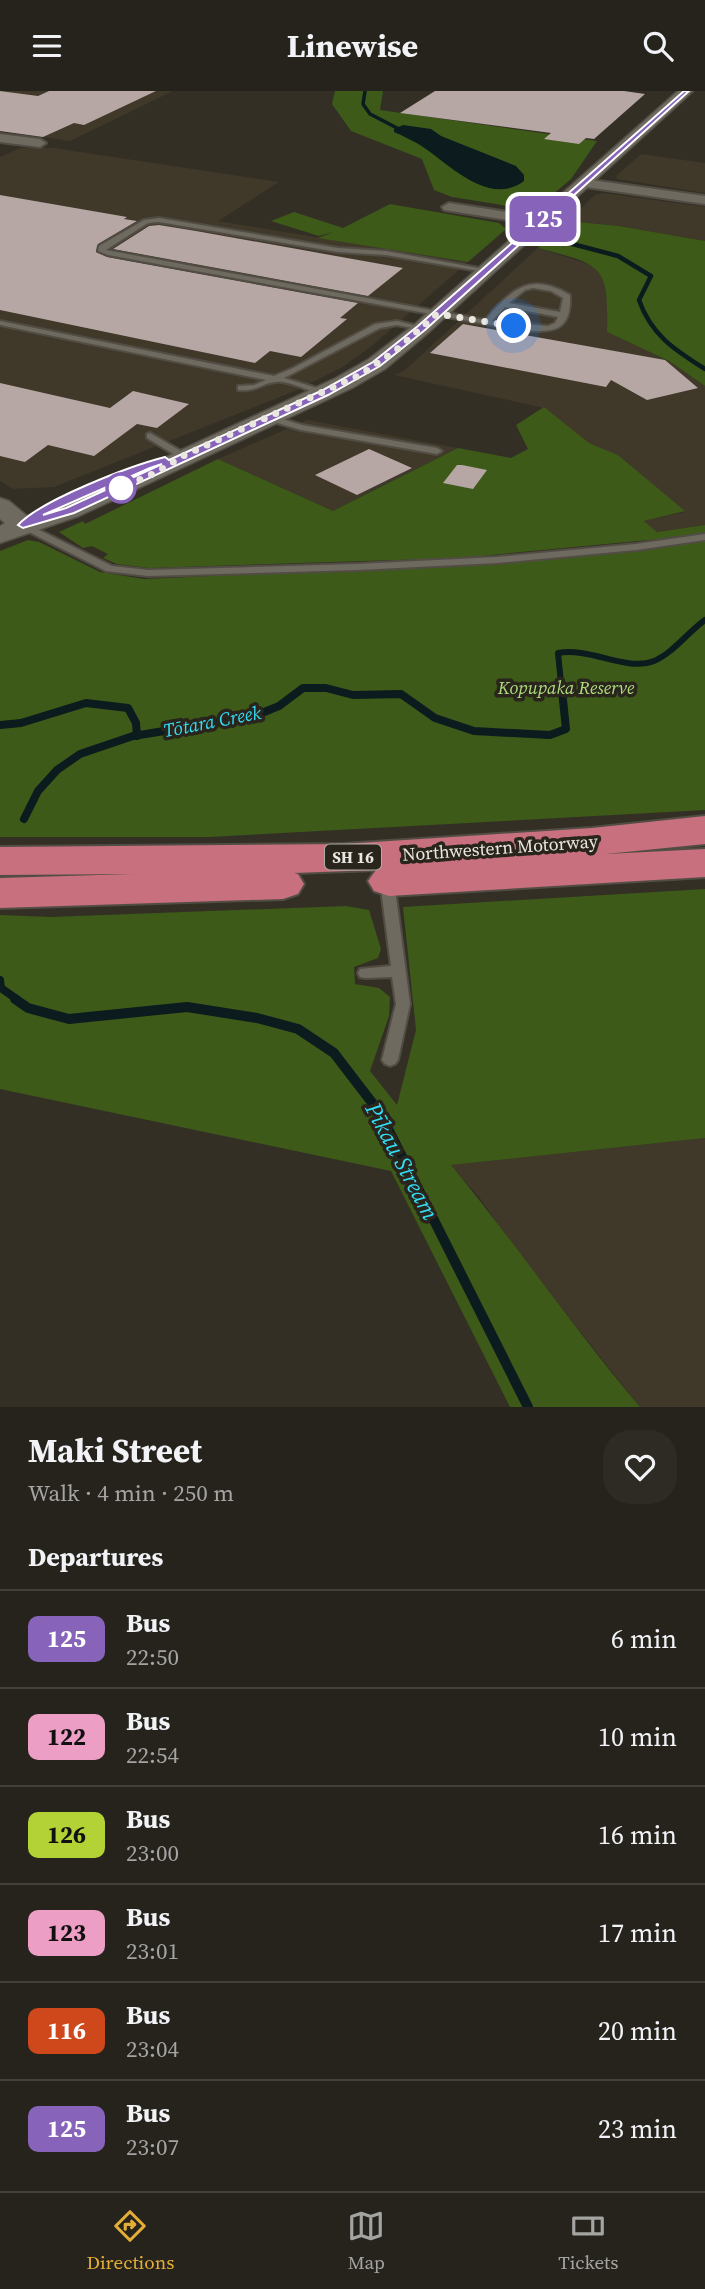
<!DOCTYPE html>
<html lang="en">
<head>
<meta charset="utf-8">
<style>
	body { margin:0; font-family:"Source Serif 4",serif; background:#2e2b25; color:#f1f3f6; height:100vh; display:flex; flex-direction:column; font-size:26px; white-space:nowrap }
	* { box-sizing:border-box; margin:0 }
	p { font-size:23px; color:#a4a4a3 }
	.icon { flex:none; width:38px; height:38px; fill:none; stroke:currentColor; stroke-width:2; stroke-linecap:round; stroke-linejoin:round }
	.map { position:relative; height:1316px; overflow:hidden }
	.details { display:flex; flex-direction:column; background:#26231c; flex:1 }
	.details>* { flex:none }
	.badge { padding:0 14px; border-radius:10px; font-size:24px; line-height:46px }
	.you { position:absolute; width:35px; height:35px; margin:-18px; border:5px solid #fff; border-radius:50%; background:#1a73e8; box-shadow:0 0 0 10px #1a73e833 }
	.map>.badge { position:absolute; translate:-50% -50%; box-shadow:0 0 0 4px #fff }
	h2 { padding:0 28px; font-size:26px; line-height:63px }
	.round { display:grid; place-items:center; flex:none; width:74px; height:74px; border-radius:28px; background:#2e2b25 }
	.head { display:flex; align-items:center; justify-content:space-between; height:119px; padding:0 28px }
	h1 { font-size:33px; font-weight:700; line-height:52px }
	ul { padding:0; list-style:none }
	li { display:flex; align-items:center; gap:21px; height:98px; padding:0 28px; border-top:2px solid #42403b }
	li div { flex:1 }
	li b { display:block; font-size:26px }
	li em { font-style:normal }
	li .badge { min-width:77px; font-weight:700; text-align:center }
	header { display:flex; justify-content:space-between; align-items:center; height:91px; padding:0 28px; background:#26231c; font-size:32px; font-weight:700 }
	.dock { display:flex; justify-content:space-around; align-items:center; height:98px; border-top:2px solid #42403b; background:#26231c; font-size:19px; color:#a4a4a3 }
	.dock a { display:grid; justify-items:center; gap:4px }
	.dock .current { color:#e3ae35 }
	.map>svg:first-child { display:block }
	.built { fill:#403829 }
	.green { fill:#3d5a19 }
	.water { fill:#0c1b1e }
	.lines { fill:none; stroke-linecap:round; stroke-linejoin:round }
	.stream-far4 { stroke:#0c1b1e; stroke-width:3.5 }
	.stream-far3 { stroke:#0c1b1e; stroke-width:4.5 }
	.stream-far2 { stroke:#0c1b1e; stroke-width:6 }
	.stream-far1 { stroke:#0c1b1e; stroke-width:8 }
	.stream { stroke:#0c1b1e; stroke-width:10 }
	.building { fill:#b6a7a5 }
	.service-casing { stroke:#514d45; stroke-width:4 }
	.minor-casing { stroke:#514d45; stroke-width:4 }
	.tertiary-casing { stroke:#514d45; stroke-width:3 }
	.motorway-casing { stroke:#514d45; stroke-width:4 }
	.service { fill:#6f6a5f; fill-rule:evenodd }
	.minor { fill:#6f6a5f; fill-rule:evenodd }
	.tertiary { fill:#6f6a5f; fill-rule:evenodd }
	.motorway { fill:#c8707d; fill-rule:evenodd }
	.line { fill:#8764b9; stroke:#fff; stroke-width:2; fill-rule:evenodd }
	.walk { stroke:#eae7e1; stroke-width:7; stroke-dasharray:0 12.6 }
	.stop-dot { fill:#fff; stroke:#8764b9; stroke-width:3.5 }
	.labels { text-anchor:middle; stroke-width:7; stroke-linejoin:round; paint-order:stroke }
	.shield { fill:#29251c; stroke:#b0ada6; stroke-width:2 }
	.shield-label { font-size:16px; font-weight:bold; fill:#eae7e1 }
	.park-label { font-size:18px; font-style:italic; fill:#afdd7d; stroke:#29251c }
	.street-label { font-size:18px; fill:#eae7e1; stroke:#29251c }
	.water-label { font-size:19px; font-style:italic; fill:#33ddf7; stroke:#29251c }
	.near-water-label { font-size:23px; font-style:italic; fill:#33ddf7; stroke:#29251c }
</style>
</head>
<body>
<header><svg class="icon" aria-label="menu" viewBox="0 0 24 24"><path d="M4 6h16M4 12h16M4 18h16"/></svg>Linewise<svg class="icon" aria-label="search" viewBox="0 0 24 24"><circle cx="10" cy="10" r="6"/><path d="M15 15l6 6"/></svg></header>
<div class="map">
<svg width="705" height="1316" viewBox="0 0 705 1316">
	<rect width="100%" height="100%" fill="#332f25"/>
	<!-- built -->
	<g class="built">
		<path d="M0 0H173L70 50 0 40Z"/>
		<path d="M20 57H54L279 91 218 130 468 171 373 254 341 277 295 300 54 396 13 398 0 390V66Z"/>
		<path d="M641 63 705 72V102L617 88 616 85Z"/>
		<path d="M604 102 705 116V150L619 135 568 130 595 104Z"/>
		<path d="M538 157 597 176 603 189 608 212 607 241 669 270 705 295V434L657 441 644 430 684 421 618 364 589 352 544 317 394 284 405 279Z"/>
		<path d="M307 329 458 357 333 420 218 368Z"/>
		<path d="M705 1047V1316H640L522 1167 479 1106 450 1074Z"/>
	</g>
	<!-- green -->
	<g class="green">
		<path d="M335 0H383L380 19 597 50 571 88 534 119 452 106 434 99 422 68 351 40 332 13Z"/>
		<path d="M390 113 499 132 506 138 468 171 318 147 333 141 319 145 271 130 294 121 343 137Z"/>
		<path d="M568 130 619 135 705 150V295L669 270 607 241C609 172 601 174 538 157Z"/>
		<path d="M544 316 589 352 618 364 685 420 644 430 657 441 705 434V442L659 448 459 467 149 477 117 473 103 467 108 463 92 455 83 457 59 441 83 430 85 433 218 368 333 420 458 357 511 367 528 358 516 334Z"/>
		<path d="M28 449 39 451 100 481 144 488 472 473 705 449V719L210 746H0V460Z"/>
		<path d="M705 798V1047L451 1074C516 1153 574 1238 640 1316H510L391 1080 0 998V824L51 826 346 815 369 819 381 858 378 867 354 876 355 893 379 897 390 906 389 925 370 980 397 1014 416 939 403 816Z"/>
	</g>
	<!-- water -->
	<path class="water" d="M403 34 431 38 441 45 516 75 524 84V90C489 116 450 74 423 56 414 50 405 46 394 41V38Z"/>
	<g class="lines">
		<!-- stream-far4 -->
		<g class="stream-far4">
			<path d="M365 0 363 13 370 23 397 37"/>
			<path d="M555 148 568 151"/>
		</g>
		<!-- stream-far3 -->
		<path class="stream-far3" d="M561 150 618 165 651 185 639 209C651 244 675 259 705 278"/>
		<!-- stream-far2 -->
		<path class="stream-far2" d="M561 592 558 562C590 556 627 581 654 570 673 562 688 541 705 529"/>
		<!-- stream-far1 -->
		<g class="stream-far1">
			<path d="M0 634 21 632 86 612 128 617 136 632 137 645"/>
			<path d="M24 728 38 700 57 679 80 663 133 645 252 626 279 615 303 597H326L353 604 401 603 435 627 474 640 550 644 566 638 561 590"/>
			<path d="M0 889 1 897 18 909"/>
		</g>
		<!-- stream -->
		<path class="stream" d="M15 908 28 917 69 928 187 916 257 927 298 938 334 962 380 1022 528 1316"/>
	</g>
	<!-- building -->
	<g class="building">
		<path d="M0 0 38 5 49 0H156L84 34 74 32 43 46 0 40Z"/>
		<path d="M435 0H624L645 3 594 48 586 47 579 53 544 48 551 42 400 22Z"/>
		<path d="M0 104 127 126 124 128 137 130 98 153 96 161 107 166 358 212 340 227 347 228 301 266 270 260 255 272 0 219Z"/>
		<path d="M159 134 196 140 403 177 368 205 113 158 149 135Z"/>
		<path d="M463 233 665 269 698 297 647 309 611 289 606 296 430 262Z"/>
		<path d="M0 292 110 317 133 300 189 313 157 337 137 333 94 365 48 354 25 371 0 365Z"/>
		<path d="M369 358 412 377 357 404 315 384Z"/>
		<path d="M457 374H462L487 379 473 398 443 392Z"/>
	</g>
	<g class="lines">
		<defs>
			<g id="service">
				<path d="M159 127 338 157 386 160 489 179 485 181 386 164 338 161 159 131 148 132 106 159 485 229C512 198 530 180 570 204 572 244 549 241 518 239L108 164 98 160 99 155 144 129ZM533 197 551 200 563 207 560 221 509 212 525 199ZM505 216 558 226 555 232 548 235 492 230Z"/>
				<path d="M0 230 274 285 293 277 375 233 397 230 426 237 422 239 397 234 380 237 284 287 327 300 328 302 324 305C311 301 288 289 276 291 262 292 257 301 238 299V295L254 294 266 289 0 234Z"/>
				<path d="M270 324 302 334 437 357 442 360 437 363 301 339 267 329V325Z"/>
				<path d="M150 342 186 363 188 365 186 367H180L147 347V343Z"/>
				<path d="M23 431 112 475 148 479 357 473 497 466 636 453 705 443V449L636 459 497 472 357 479 148 485 106 480 19 436V432Z"/>
				<path d="M387 785 392 787 394 790 410 913 398 969 395 973 390 975 385 973 382 969 396 913 392 886 365 887 360 886 358 882 360 878 391 875 380 790 382 787Z"/>
			</g>
			<g id="minor">
				<path d="M0 43 40 48 46 52 40 56 0 51Z"/>
				<path d="M584 88 705 105V113L579 95V89Z"/>
				<path d="M449 112 540 126 547 130 540 134 444 119 442 116Z"/>
			</g>
			<path id="tertiary" d="M678 0H693L429 241 385 278 352 297 79 425 0 452V435L5 432 0 428V407L9 410 27 425 61 415 336 287 369 268 415 233Z"/>
			<path id="motorway" d="M705 725V753L606 763 705 758V786L389 805 374 800 368 790 376 779 294 782 298 783 304 793 298 803 283 808 0 817V787L132 783 0 784V756L343 753 592 737Z"/>
		</defs>
		<!-- service casing -->
		<use href="#service" class="service-casing"/>
		<!-- minor casing -->
		<use href="#minor" class="minor-casing"/>
		<!-- tertiary casing -->
		<use href="#tertiary" class="tertiary-casing"/>
		<!-- motorway casing -->
		<use href="#motorway" class="motorway-casing"/>
		<!-- service -->
		<use href="#service" class="service"/>
		<!-- minor -->
		<use href="#minor" class="minor"/>
		<!-- tertiary -->
		<use href="#tertiary" class="tertiary"/>
		<!-- motorway -->
		<use href="#motorway" class="motorway"/>
	</g>
	<!-- line -->
	<path class="line" d="M684 0H689L425 239 380 275 328 304 74 422 23 437 18 434C41 409 130 375 165 366L169 369 321 300 373 271 418 235ZM162 373 66 417 43 424 150 377Z"/>
	<g class="lines">
		<!-- walk -->
		<path class="walk" d="M121 397 113 400 157 381 183 365 360 284 395 260 437 223 514 235"/>
	</g>
	<!-- markers -->
	<circle class="stop-dot" cx="121" cy="397" r="14"/>
	<g class="labels">
		<!-- shield labels -->
		<rect class="shield" x="325" y="753.5" width="56" height="25" rx="5"/>
		<g class="shield-label">
			<text x="353" y="772">SH 16</text>
		</g>
		<!-- park labels -->
		<g class="park-label">
			<text x="566" y="603">Kopupaka Reserve</text>
		</g>
		<!-- street labels -->
		<g class="street-label">
			<text transform="translate(500 757) rotate(-4)" y="6">Northwestern Motorway</text>
		</g>
		<!-- water labels -->
		<g class="water-label">
			<text transform="translate(212 630) rotate(-11)" y="7">Tōtara Creek</text>
		</g>
		<!-- near-water labels -->
		<g class="near-water-label">
			<text transform="translate(402 1070) rotate(62)" y="8">Pīkau Stream</text>
		</g>
	</g>
</svg>
<div class="you" style="left:514px;top:235px"></div>
<b class="badge" style="left:543px;top:128px;background:#8764b9;color:#fff">125</b>
</div>
<section class="details">
<div class="head"><div><h1>Maki Street</h1><p>Walk · 4 min · 250 m</p></div><a class="round"><svg class="icon" aria-label="heart" viewBox="0 0 24 24"><path d="M12 20l-8-8c-3-5 5-10 8-4 3-6 11-1 8 4z"/></svg></a></div>
<h2>Departures</h2>
<ul>
<li><span class="badge" style="background:#8764b9;color:#fff">125</span><div><b>Bus</b><p>22:50</p></div><em>6 min</em></li>
<li><span class="badge" style="background:#ec9ec4;color:#111">122</span><div><b>Bus</b><p>22:54</p></div><em>10 min</em></li>
<li><span class="badge" style="background:#b3d235;color:#111">126</span><div><b>Bus</b><p>23:00</p></div><em>16 min</em></li>
<li><span class="badge" style="background:#ec9ec4;color:#111">123</span><div><b>Bus</b><p>23:01</p></div><em>17 min</em></li>
<li><span class="badge" style="background:#ce481b;color:#fff">116</span><div><b>Bus</b><p>23:04</p></div><em>20 min</em></li>
<li><span class="badge" style="background:#8764b9;color:#fff">125</span><div><b>Bus</b><p>23:07</p></div><em>23 min</em></li>
</ul>
</section>
<nav class="dock">
<a class="current"><svg class="icon" aria-label="directions" viewBox="0 0 24 24"><path d="M12 3l9 9-9 9-9-9zM9 14v-3h6M13 9l2 2-2 2"/></svg>Directions</a>
<a><svg class="icon" aria-label="map" viewBox="0 0 24 24"><path d="M3 6l6-2 6 2 6-2v14l-6 2-6-2-6 2zM9 4v14M15 6v14"/></svg>Map</a>
<a><svg class="icon" aria-label="tickets" viewBox="0 0 24 24"><path d="M3 7h18v10H3zM15 7v10"/></svg>Tickets</a>
</nav>
</body>
</html>
